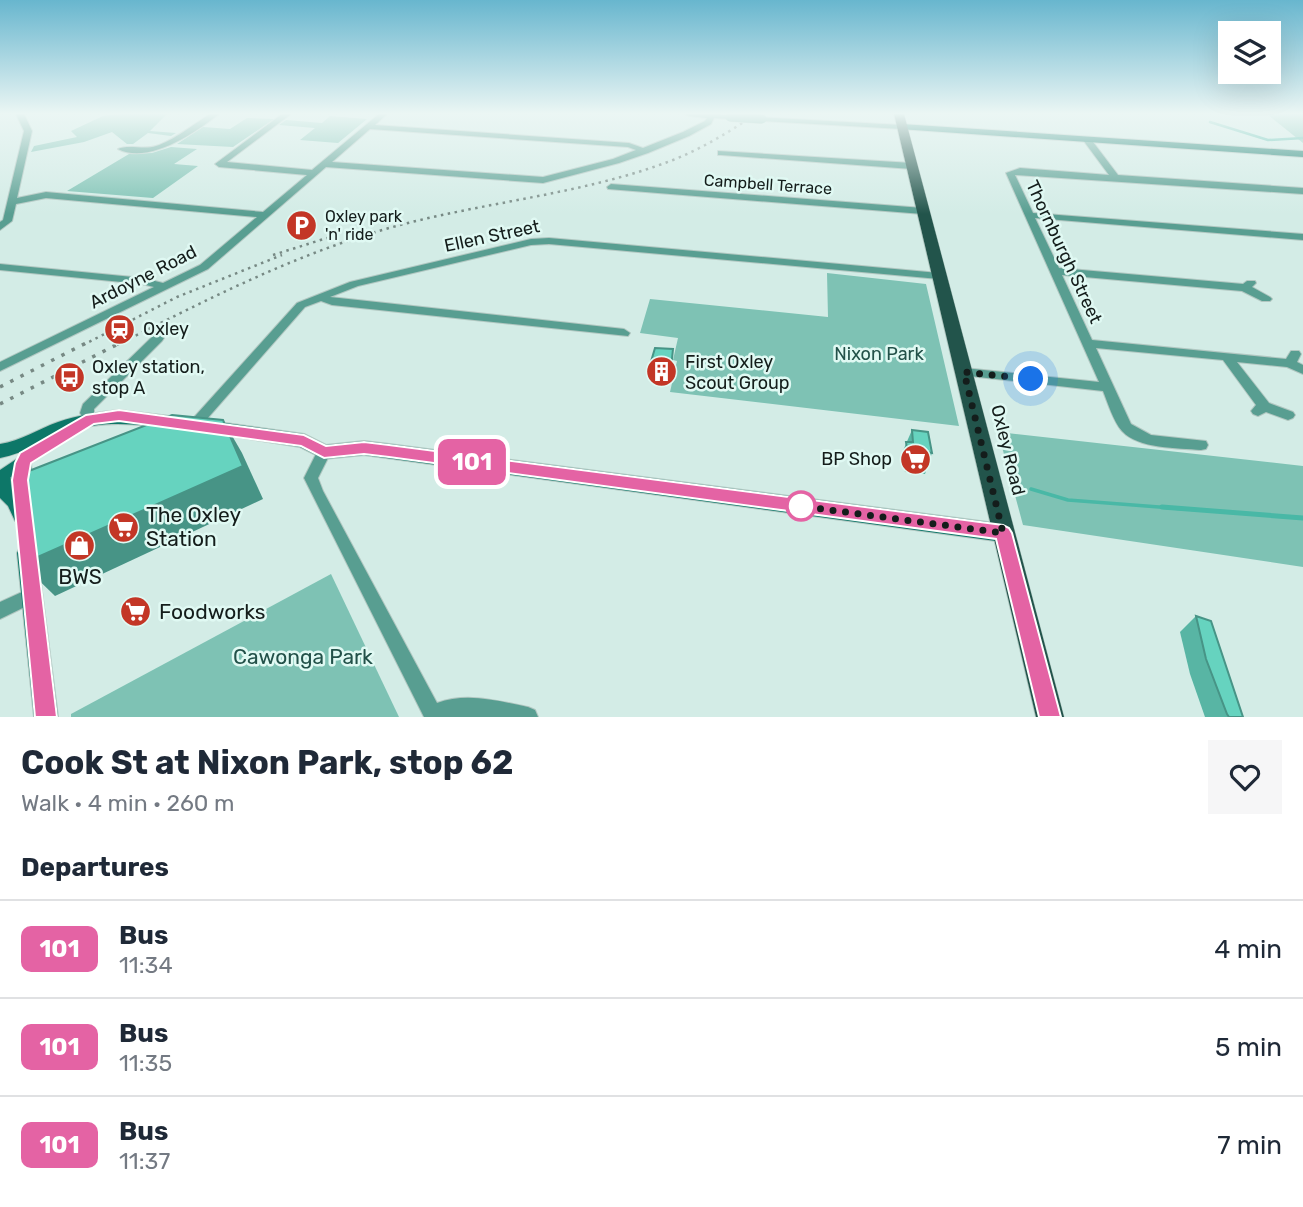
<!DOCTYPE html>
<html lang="en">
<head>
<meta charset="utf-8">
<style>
	body { margin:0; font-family:Rubik,sans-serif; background:#f6f6f7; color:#1f2937; height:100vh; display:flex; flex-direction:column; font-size:26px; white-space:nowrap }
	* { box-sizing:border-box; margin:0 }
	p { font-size:23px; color:#747a83 }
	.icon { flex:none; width:38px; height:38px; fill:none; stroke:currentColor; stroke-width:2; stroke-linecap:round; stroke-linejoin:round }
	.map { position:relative; height:717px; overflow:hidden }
	.side { display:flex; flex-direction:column; background:#fff; flex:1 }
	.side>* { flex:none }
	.badge { padding:0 14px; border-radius:10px; font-size:24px; line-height:46px }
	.controls { position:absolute; left:1218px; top:21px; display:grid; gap:14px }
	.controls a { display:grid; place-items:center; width:63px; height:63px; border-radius:0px; background:#fff; box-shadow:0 7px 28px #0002; font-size:35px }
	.you { position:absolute; width:35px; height:35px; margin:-18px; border:5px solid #fff; border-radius:50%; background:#1a73e8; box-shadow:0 0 0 10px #1a73e833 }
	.map>.badge { position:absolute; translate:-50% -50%; box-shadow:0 0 0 4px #fff }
	h2 { padding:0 21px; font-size:26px; line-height:63px }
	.round { display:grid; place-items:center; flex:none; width:74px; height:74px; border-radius:0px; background:#f6f6f7 }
	.summary { display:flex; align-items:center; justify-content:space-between; height:119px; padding:0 21px }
	h1 { font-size:33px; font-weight:700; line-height:52px }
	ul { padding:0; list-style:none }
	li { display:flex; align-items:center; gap:21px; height:98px; padding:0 21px; border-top:2px solid #e0e1e3 }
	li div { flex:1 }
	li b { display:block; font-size:26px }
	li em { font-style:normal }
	li .badge { min-width:77px; font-weight:700; text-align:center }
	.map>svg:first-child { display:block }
	.green { fill:#7ec2b4 }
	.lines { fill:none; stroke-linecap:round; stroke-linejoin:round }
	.stream-far2 { stroke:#49b8a6; stroke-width:2.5 }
	.stream-far1 { stroke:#49b8a6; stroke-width:3.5 }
	.stream { stroke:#49b8a6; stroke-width:5 }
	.street-casing { stroke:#b1c7c1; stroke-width:2 }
	.secondary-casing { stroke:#b1c7c1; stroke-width:2 }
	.primary-casing { stroke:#b1c7c1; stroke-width:1 }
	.street { fill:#589e91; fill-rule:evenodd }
	.secondary { fill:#0d7768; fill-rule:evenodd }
	.primary { fill:#22544b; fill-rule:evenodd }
	.rail-far1 { stroke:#778984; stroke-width:2.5; stroke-dasharray:2.5 4.5; stroke-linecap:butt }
	.rail { stroke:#778984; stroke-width:3.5; stroke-dasharray:3.5 8; stroke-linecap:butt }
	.street-bridge-casing { stroke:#b1c7c1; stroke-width:10; stroke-linecap:butt }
	.street-bridge { stroke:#589e91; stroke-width:9 }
	.wall { fill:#58b5a4 }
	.shaded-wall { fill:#479486 }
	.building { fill:#66d3bf; stroke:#479486; stroke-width:2 }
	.line { fill:#e463a4; stroke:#fff; stroke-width:2 }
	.walk { stroke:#141d1b; stroke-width:7; stroke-dasharray:0 12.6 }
	.stop-dot { fill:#fff; stroke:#e463a4; stroke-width:3.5 }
	.labels { text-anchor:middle; stroke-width:5; stroke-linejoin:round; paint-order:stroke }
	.far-street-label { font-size:16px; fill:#141d1b; stroke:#e0f9f3 }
	.far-poi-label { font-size:16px; fill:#141d1b; stroke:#e0f9f3; text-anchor:start }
	.street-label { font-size:18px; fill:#141d1b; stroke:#e0f9f3 }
	.poi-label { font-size:18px; fill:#141d1b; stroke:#e0f9f3; text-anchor:start }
	.park-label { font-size:18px; fill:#225149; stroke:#e0f9f3 }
	.near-poi-label { font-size:21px; fill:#141d1b; stroke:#e0f9f3; text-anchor:start }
	.near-park-label { font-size:21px; fill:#225149; stroke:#e0f9f3 }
</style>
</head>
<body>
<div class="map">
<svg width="1303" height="717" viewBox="0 0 1303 717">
	<rect width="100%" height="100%" fill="#d3ece6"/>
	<!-- green -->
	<g class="green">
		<path d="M122 114H171H167L150 131 176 133 171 136 148 133 133 144H127L112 132 84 142 31 152 34 146 77 137 71 131 103 116Z"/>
		<path d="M1267 114H1303V143Z"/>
		<path d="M330 116 367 119 338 143 300 140 315 128 279 125 286 120 322 123Z"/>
		<path d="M247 118 274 119 233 147 177 144 203 127 230 129Z"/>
		<path d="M171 147 197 149 174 164 198 166 153 198 67 191 129 154 152 153Z"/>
		<path d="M827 273 926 284 959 426 670 392 677 361 673 360 678 338 640 333 650 299 828 317Z"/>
		<path d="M998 432 1303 466V567L1023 525Z"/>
		<path d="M331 574 399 717H71V714Z"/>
	</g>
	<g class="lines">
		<!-- stream-far2 -->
		<path class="stream-far2" d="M1210 122 1268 140 1303 138"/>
		<!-- stream-far1 -->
		<path class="stream-far1" d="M1031 489 1068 500 1185 509"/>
		<!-- stream -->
		<path class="stream" d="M1162 507 1303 518"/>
		<defs>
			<g id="street">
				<path d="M16 114H24L32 131 17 198 46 192 263 212 307 175 219 167 215 164 282 114H291L227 162 312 170 379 114H387L375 125 629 143 643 148 683 132 705 121 707 118 689 116 685 114H719L734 117 730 119 714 118 711 124 689 136 648 153 619 163 543 183 326 167 208 269 0 371V362L154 287 142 284 0 270V264L143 278 163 283 200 265 257 217 46 198 16 204 12 221 0 230V222L3 220 24 131ZM370 129 628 147 636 150 613 159 543 177 332 162Z"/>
				<path d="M210 114H219C195 133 148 165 118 149 128 144 144 150 156 146 173 141 194 124 210 114Z"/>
				<path d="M759 117 902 125 906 127 902 129 762 121H759Z"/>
				<path d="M1084 138H1090L1118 175 1303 188V194L1015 175 1033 213 1303 234V240L1035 218 1059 268 1243 284 1247 281H1255L1256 283 1252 287 1270 297 1272 299 1270 301H1262L1242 291 1062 275 1092 340 1286 359 1291 351H1299L1301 354 1297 362 1303 365V374L1287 367 1237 362 1269 403 1293 412 1295 415 1293 418 1288 420 1266 412 1258 416 1253 414 1251 411 1256 405 1223 360 1096 348 1131 424 1151 435 1206 441 1208 445 1206 449 1201 450C1178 448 1138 449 1122 431 1113 421 1108 403 1103 391L960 375 958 372 964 368 1099 382 1006 173 1020 168 1109 175 1083 140Z"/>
				<path d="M718 151 912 163 916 166 912 169 721 155H718Z"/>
				<path d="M611 184 923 208 928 211 923 214 608 189 607 187Z"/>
				<path d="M549 238 939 273 944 276 939 279 549 244 531 245 358 286 330 297 624 329 630 333 628 336 332 305 321 301 305 307 199 428H189L187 425 297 303 350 282 531 239Z"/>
				<path d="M158 334 162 335 164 338 162 341 94 409V413L98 419 96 422H86L80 413 83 404 154 335Z"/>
				<path d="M324 447 329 448 331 452 318 478 323 491 437 703C467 692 498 701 528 707L535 710 538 717H424L304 478 319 448Z"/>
				<path d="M33 587 39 590 41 595 39 600 0 619V602Z"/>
			</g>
			<g id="secondary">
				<path d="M902 124 1303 151V157L899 129V125Z"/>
				<path d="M119 410 178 417 184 419 187 423 184 427 178 429C141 425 107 419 71 431 46 439 26 453 0 458V444C21 441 38 429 58 422 78 415 98 412 119 410Z"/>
				<path d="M211 421 304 434 326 445 364 441 389 444 1003 524 1010 527 1013 533 1010 539 1003 542 364 455 324 459 300 447 205 432 202 427 205 422Z"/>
				<path d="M24 454 30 456C32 461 32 495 30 500L25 502 32 515 29 521 22 523 15 521 8 506 0 498V470Z"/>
				<path d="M27 544 34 547 37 553 58 717H34L17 553 20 547Z"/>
			</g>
			<path id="primary" d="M894 114H904L1064 717H1036Z"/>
		</defs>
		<!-- street casing -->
		<use href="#street" class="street-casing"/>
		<!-- secondary casing -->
		<use href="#secondary" class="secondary-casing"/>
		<!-- primary casing -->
		<use href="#primary" class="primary-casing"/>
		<!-- street -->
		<use href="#street" class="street"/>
		<!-- secondary -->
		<use href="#secondary" class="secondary"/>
		<!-- primary -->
		<use href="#primary" class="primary"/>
		<!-- rail-far1 -->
		<g class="rail-far1">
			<path d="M273 255 327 238"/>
			<path d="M83 345 177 297 282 255"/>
			<path d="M117 345C210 298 303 250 404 224 493 201 587 193 673 160 703 148 729 132 756 114"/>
		</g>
		<!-- rail -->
		<g class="rail">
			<path d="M0 387 86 343"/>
			<path d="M0 404 120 343"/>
		</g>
		<defs>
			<path id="street-bridge" d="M730 117 762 119"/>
		</defs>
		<!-- street-bridge casing -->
		<use href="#street-bridge" class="street-bridge-casing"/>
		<!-- street-bridge -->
		<use href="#street-bridge" class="street-bridge"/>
	</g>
	<!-- wall -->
	<g class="wall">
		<path d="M673 349 671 379 650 376V365Z"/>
		<path d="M912 430 932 453 925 474 905 472 902 453Z"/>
		<path d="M1196 616 1243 717H1205L1190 674 1180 632Z"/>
	</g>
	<!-- shaded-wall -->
	<path class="shaded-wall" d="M223 420 242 453 263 499 55 596 22 564Z"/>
	<!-- building -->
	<g class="building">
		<path d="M655 348 673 349 671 368 650 365Z"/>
		<path d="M172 415 223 420 243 466 22 564 11 478Z"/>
		<path d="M912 430 928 432 932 453 927 452 929 463 909 461 906 442H913Z"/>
		<path d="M1196 616 1211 621 1243 717H1229L1227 714 1206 659Z"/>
	</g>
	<!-- sky -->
	<linearGradient id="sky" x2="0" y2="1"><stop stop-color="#68b6ce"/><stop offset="0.53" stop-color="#ebf6f4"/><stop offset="1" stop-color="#ebf6f4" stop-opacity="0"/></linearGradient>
	<rect width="1303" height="214" fill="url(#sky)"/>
	<!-- line -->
	<path class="line" d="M119 410 304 435 326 446 364 442 389 445 1003 525 1009 528 1012 533 1061 717H1039L996 539 389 457 364 454 324 458 301 446 119 421 94 424 31 463 28 480 57 717H35L12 480 15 463 20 453 86 415Z"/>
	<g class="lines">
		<!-- walk -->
		<path class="walk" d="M801 506 792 505 1003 533 964 372 1031 379"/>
	</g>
	<!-- icons -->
	<defs>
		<symbol id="parking-disc" viewBox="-11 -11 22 22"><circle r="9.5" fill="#c33626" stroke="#e0f9f3"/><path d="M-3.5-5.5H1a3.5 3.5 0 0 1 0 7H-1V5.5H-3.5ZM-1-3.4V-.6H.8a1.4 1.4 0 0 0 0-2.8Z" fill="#fff"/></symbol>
		<symbol id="station-disc" viewBox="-11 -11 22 22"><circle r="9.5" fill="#c33626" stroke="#e0f9f3"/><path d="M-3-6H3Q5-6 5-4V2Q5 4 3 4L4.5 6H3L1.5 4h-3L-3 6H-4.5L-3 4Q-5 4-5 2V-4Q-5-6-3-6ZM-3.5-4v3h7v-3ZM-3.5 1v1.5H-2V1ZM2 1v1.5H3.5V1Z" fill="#fff"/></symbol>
		<symbol id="building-disc" viewBox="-11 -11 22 22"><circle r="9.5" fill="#c33626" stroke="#e0f9f3"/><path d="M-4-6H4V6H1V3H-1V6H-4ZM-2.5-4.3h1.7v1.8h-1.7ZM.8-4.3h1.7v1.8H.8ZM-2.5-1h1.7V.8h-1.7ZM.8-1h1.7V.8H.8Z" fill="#fff"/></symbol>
		<symbol id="bus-disc" viewBox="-11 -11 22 22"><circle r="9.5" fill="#c33626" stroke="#e0f9f3"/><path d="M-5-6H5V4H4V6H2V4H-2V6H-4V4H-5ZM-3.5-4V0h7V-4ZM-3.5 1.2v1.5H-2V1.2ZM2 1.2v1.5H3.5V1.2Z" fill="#fff"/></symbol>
		<symbol id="supermarket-disc" viewBox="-11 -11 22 22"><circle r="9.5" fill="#c33626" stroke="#e0f9f3"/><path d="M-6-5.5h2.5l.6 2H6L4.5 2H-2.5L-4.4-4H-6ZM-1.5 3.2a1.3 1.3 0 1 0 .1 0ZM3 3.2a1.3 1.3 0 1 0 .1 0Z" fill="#fff"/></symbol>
		<symbol id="shop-disc" viewBox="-11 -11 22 22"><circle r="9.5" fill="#c33626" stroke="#e0f9f3"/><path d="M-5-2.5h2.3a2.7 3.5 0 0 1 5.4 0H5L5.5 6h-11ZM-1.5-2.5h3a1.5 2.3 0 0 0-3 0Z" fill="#fff"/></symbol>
	</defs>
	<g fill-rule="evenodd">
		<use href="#parking-disc" x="284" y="208" width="35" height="35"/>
		<use href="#station-disc" x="102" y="312" width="35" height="35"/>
		<use href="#building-disc" x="644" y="354" width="35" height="35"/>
		<use href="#bus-disc" x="52" y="360" width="35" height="35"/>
		<use href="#supermarket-disc" x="898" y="442" width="35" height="35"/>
		<use href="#supermarket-disc" x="106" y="510" width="35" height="35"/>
		<use href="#shop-disc" x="62" y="528" width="35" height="35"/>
		<use href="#supermarket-disc" x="118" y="594" width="35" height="35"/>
	</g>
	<!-- markers -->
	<circle class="stop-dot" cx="801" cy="506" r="14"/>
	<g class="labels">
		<!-- far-street labels -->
		<g class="far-street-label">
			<text transform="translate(768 184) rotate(4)" y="6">Campbell Terrace</text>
		</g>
		<!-- far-poi labels -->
		<g class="far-poi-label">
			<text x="325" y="222">Oxley park<tspan x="325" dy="18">'n' ride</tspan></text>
		</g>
		<!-- street labels -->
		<g class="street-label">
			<text transform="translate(492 236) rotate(-12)" y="6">Ellen Street</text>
			<text transform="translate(1064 252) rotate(65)" y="6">Thornburgh Street</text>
			<text transform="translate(143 277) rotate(-27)" y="6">Ardoyne Road</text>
			<text transform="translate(1008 450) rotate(76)" y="6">Oxley Road</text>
		</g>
		<!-- poi labels -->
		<g class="poi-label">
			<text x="143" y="335">Oxley</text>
			<text x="685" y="368">First Oxley<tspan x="685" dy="21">Scout Group</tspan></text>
			<text x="92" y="373">Oxley station,<tspan x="92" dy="21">stop A</tspan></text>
			<text x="892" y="465" text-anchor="end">BP Shop</text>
		</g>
		<!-- park labels -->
		<g class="park-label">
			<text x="879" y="360">Nixon Park</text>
		</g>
		<!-- near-poi labels -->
		<g class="near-poi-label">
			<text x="146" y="522">The Oxley<tspan x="146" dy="24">Station</tspan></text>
			<text x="80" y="584" text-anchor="middle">BWS</text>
			<text x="159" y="619">Foodworks</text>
		</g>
		<!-- near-park labels -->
		<g class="near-park-label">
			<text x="303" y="664">Cawonga Park</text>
		</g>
	</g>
</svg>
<div class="controls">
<a><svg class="icon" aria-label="layers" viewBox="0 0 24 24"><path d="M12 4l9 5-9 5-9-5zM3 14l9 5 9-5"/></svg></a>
</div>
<div class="you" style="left:1031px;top:379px"></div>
<b class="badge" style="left:472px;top:462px;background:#e463a4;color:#fff">101</b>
</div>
<section class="side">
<div class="summary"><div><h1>Cook St at Nixon Park, stop 62</h1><p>Walk · 4 min · 260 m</p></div><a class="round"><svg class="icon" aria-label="heart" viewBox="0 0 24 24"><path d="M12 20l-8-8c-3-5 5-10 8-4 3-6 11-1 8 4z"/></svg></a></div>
<h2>Departures</h2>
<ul>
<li><span class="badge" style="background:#e463a4;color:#fff">101</span><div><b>Bus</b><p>11:34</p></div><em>4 min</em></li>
<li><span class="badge" style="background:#e463a4;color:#fff">101</span><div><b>Bus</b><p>11:35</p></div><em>5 min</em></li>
<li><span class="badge" style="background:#e463a4;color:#fff">101</span><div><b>Bus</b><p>11:37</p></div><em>7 min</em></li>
</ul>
</section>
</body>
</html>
